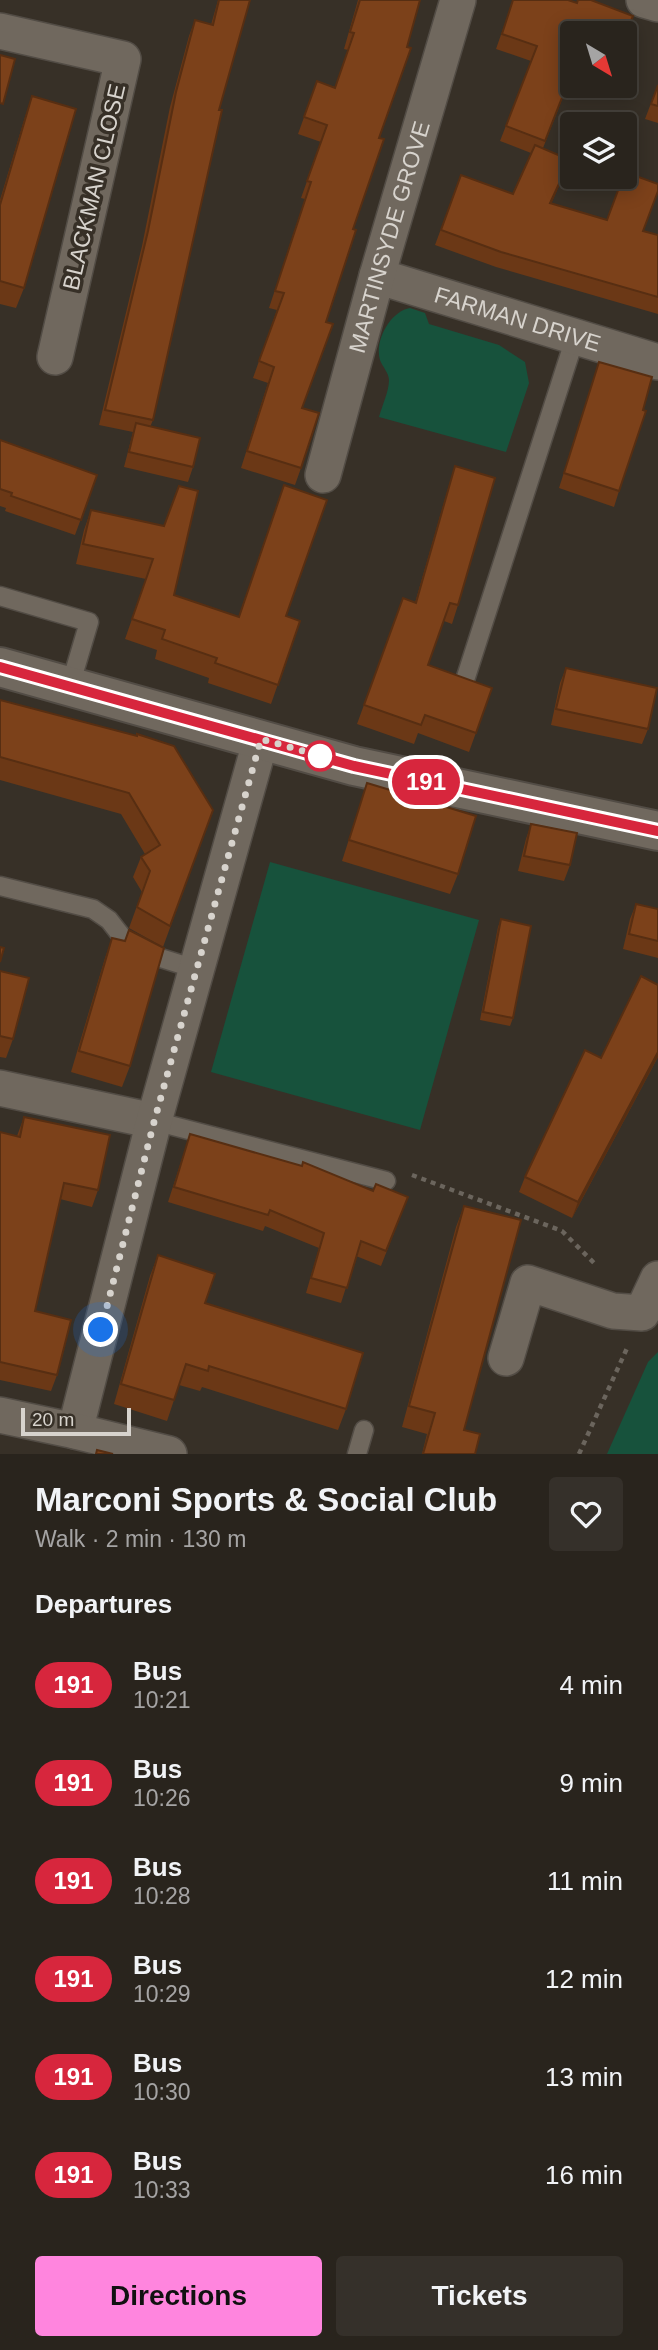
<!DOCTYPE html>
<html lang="en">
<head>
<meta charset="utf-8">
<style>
	body { margin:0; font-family:Arial,sans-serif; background:#35302a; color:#f1f3f6; height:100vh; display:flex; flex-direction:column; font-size:26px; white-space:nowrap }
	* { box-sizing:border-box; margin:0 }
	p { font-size:23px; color:#a5a4a4 }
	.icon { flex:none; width:38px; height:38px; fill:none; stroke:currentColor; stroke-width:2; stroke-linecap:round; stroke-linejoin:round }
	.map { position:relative; height:1454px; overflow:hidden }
	.sheet { display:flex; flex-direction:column; background:#29241d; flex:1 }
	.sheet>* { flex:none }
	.badge { padding:0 14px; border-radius:23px; font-size:24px; line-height:46px }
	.needle { width:46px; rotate:142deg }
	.fabs { position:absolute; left:560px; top:21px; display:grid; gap:14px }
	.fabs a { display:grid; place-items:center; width:77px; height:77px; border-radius:7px; background:#29241d; box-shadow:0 4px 18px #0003,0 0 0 2px #45413b; font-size:35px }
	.scale { position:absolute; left:21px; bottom:18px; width:110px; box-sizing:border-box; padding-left:7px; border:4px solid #d7d3cd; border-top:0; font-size:19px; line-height:24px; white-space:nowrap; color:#d7d3cd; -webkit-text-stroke:5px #373027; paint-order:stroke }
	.you { position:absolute; width:35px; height:35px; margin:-18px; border:5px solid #fff; border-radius:50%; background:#1a73e8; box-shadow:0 0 0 10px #1a73e833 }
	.map>.badge { position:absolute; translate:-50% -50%; box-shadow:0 0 0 4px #fff }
	h2 { padding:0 35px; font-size:26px; line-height:63px }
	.round { display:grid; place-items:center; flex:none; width:74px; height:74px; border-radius:7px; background:#35302a }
	.headline { display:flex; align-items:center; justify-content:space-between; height:119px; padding:0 35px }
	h1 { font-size:33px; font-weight:600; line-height:52px }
	.action { display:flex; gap:14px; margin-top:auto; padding:14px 35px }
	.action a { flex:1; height:80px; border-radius:7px; background:#ff85de; color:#111; font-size:28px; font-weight:600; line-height:80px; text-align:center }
	.action a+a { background:#35302a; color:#f1f3f6 }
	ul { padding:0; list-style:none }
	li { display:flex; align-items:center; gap:21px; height:98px; padding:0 35px }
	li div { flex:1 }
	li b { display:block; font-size:26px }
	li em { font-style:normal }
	li .badge { min-width:77px; font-weight:700; text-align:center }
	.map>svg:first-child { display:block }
	.green { fill:#17523c }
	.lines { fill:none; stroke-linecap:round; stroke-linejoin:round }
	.service-casing { stroke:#524c45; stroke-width:21 }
	.minor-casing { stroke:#524c45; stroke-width:38 }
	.tertiary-casing { stroke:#524c45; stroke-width:42 }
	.path { stroke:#6b655d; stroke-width:4.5; stroke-dasharray:5 5; stroke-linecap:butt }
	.service { stroke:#70685e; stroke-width:18 }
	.minor { stroke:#70685e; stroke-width:35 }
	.tertiary { stroke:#70685e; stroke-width:38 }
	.wall { fill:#6b3816 }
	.shaded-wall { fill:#572e12 }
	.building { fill:#7c411a; stroke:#572e12; stroke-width:2 }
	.line-casing { stroke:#fff; stroke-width:16 }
	.line { stroke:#d7263d; stroke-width:10 }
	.walk { stroke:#d7d3cd; stroke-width:7; stroke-dasharray:0 12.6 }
	.stop-dot { fill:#fff; stroke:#d7263d; stroke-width:3.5 }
	.labels { text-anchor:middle; stroke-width:7; stroke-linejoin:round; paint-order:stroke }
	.street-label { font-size:23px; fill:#d7d3cd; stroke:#373027 }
</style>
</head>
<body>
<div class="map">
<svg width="658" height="1454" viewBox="0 0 658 1454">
	<rect width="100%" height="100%" fill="#373027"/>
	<!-- green -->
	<g class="green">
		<path d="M410 308 425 313 429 324 499 345 525 362 529 383 506 452 379 417C382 406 389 391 389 380 389 373 382 366 380 360 374 340 391 311 410 308Z"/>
		<path d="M270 862 479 920 420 1130 211 1072Z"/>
		<path d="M658 1352V1454H607L648 1362Z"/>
	</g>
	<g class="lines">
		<defs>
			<g id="service">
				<path d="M0 596 89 622 70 686"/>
				<path d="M465 680 575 338"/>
				<path d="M0 886 93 909 109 920 123 938 151 955 199 970"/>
				<path d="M154 1121 386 1181"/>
				<path d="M357 1454 364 1430"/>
			</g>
			<g id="minor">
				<path d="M644 0 658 4"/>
				<path d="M0 31 123 59 55 357"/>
				<path id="s1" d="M377 276 658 362"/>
				<path id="s2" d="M323 475 377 276 458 0"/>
				<path d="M0 1088 154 1121"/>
				<path d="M506 1358 528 1283 613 1311 642 1313 658 1279"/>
				<path d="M0 1415 75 1431 154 1121 261 739"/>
				<path d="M75 1431 169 1454"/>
			</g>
			<path id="tertiary" d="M0 667 354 766 658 831"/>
		</defs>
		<!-- service casing -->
		<use href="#service" class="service-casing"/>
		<!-- minor casing -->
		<use href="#minor" class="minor-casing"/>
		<!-- tertiary casing -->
		<use href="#tertiary" class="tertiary-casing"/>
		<!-- path -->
		<g class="path">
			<path d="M412 1175 562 1231 596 1265"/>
			<path d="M579 1454 628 1346"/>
		</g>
		<!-- service -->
		<use href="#service" class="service"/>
		<!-- minor -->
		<use href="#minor" class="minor"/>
		<!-- tertiary -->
		<use href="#tertiary" class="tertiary"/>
	</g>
	<!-- wall -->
	<g class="wall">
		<path d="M218 0H250L219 110 153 420 150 427 193 467 188 482 124 467 133 432 99 425 142 246 170 107 189 36 195 20 211 25Z"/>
		<path d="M358 0H420L326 322 302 408 301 468 295 485 241 468 268 383 253 378 277 310 269 308 305 199 301 198 321 142 298 134 317 81 335 87 348 50 344 49Z"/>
		<path d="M513 0 628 31 572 33V74L543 148 570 160 551 204 658 235V314L496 267 435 245 461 175 513 194 531 153 500 141 531 61 496 49Z"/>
		<path d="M658 85V123L645 119Z"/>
		<path d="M32 96 24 288 16 308 0 304V200L25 117Z"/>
		<path d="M599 362 619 491 614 507 559 488Z"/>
		<path d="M0 440 97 475 75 535 5 511 6 508 0 506Z"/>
		<path d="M455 466 458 605 452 624 444 621 428 665 492 688 469 752 418 733 414 744 357 724 403 598 415 603 449 485Z"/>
		<path d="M91 510 164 526 174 595 238 617 286 616 300 621 271 704 208 683 209 678 155 659 157 650 125 639 146 579 76 564 84 530Z"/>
		<path d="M566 668 648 729 642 744 551 725 560 683Z"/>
		<path d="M0 700 213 810 163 947 129 928 142 892 133 877 141 857 145 854 121 814 0 780Z"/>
		<path d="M367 783 458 874 450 894 342 861Z"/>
		<path d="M531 824 570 865 564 881 518 871 526 839Z"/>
		<path d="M636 904 658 909V958L623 949 630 919Z"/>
		<path d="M501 919 513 1018 510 1026 480 1020 498 927Z"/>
		<path d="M112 938 130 1066 122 1087 71 1072 105 958Z"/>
		<path d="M0 971 13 1039 6 1058 0 1057Z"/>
		<path d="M658 985V1057L572 1218 519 1192 525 1177 601 1058Z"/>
		<path d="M24 1117 98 1190 92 1207 60 1199 35 1311 57 1375 51 1391 0 1380V1132L17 1136Z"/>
		<path d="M190 1134 402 1212 381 1266 356 1256 341 1303 306 1293 319 1248 265 1226 263 1231 168 1202Z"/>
		<path d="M464 1206V1430L475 1454H422L427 1434 402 1427 456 1227Z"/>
		<path d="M158 1255 205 1303 346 1409 338 1430 202 1387 200 1391 179 1385 167 1421 114 1404 150 1276Z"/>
	</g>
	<!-- shaded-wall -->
	<g class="shaded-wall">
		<path d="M570 160 564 175 545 218 550 203Z"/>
		<path d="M658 1052V1057L572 1218 578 1202Z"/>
	</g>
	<!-- building -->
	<g class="building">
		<path d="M219 0H250L219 110H222L153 420 105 410 148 231 176 92 195 20 213 25Z"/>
		<path d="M360 0H420L407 47 411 48 379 138 384 139 353 229 356 230 326 322 333 324 302 408 319 413 301 468 247 451 274 367 259 361 284 293 275 291 311 182 307 181 327 125 304 117 317 81 335 88 354 33 350 32Z"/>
		<path d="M513 0H568L577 3 578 0H591L633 16 625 35V33H572V72L545 141 506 126 537 46 502 34Z"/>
		<path d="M0 55 15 59 3 104 0 103Z"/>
		<path d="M658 85V106L651 104Z"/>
		<path d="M32 96 76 109 24 288 0 281V205Z"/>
		<path d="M535 145 570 160 550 203 607 220 623 177H625V172L658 184V191L643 231 658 235V297L501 252 441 230 461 175 513 194Z"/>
		<path d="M599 362 652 377 643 410 646 411 619 491 564 473Z"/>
		<path d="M136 423 200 438 193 467 129 452Z"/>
		<path d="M0 440 97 475 81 520 11 496 12 493 0 489Z"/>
		<path d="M455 466 495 478 458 605 450 603 428 665 492 688 476 733 425 715 421 725 364 705 403 598 416 603Z"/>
		<path d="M284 485 327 500 286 616 300 621 278 685 215 663 217 658 162 639 165 630 132 619 153 559 83 544 91 510 164 526 179 486 198 491 174 595 239 617Z"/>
		<path d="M566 668 657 688 648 729 556 709Z"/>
		<path d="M0 700 137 736V734L174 746 213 810 170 926 137 907 150 871 141 857 160 845 129 793 0 757Z"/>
		<path d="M367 783 476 816 458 874 349 840Z"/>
		<path d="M531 824 577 833 570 865 524 856Z"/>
		<path d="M636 904 658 909V941L629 934Z"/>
		<path d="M501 919 531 926 513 1018 483 1012Z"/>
		<path d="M129 930 164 948 130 1066 79 1051 112 938 125 941Z"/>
		<path d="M0 947 4 948 0 962Z"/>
		<path d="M0 971 29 978 13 1039 0 1036Z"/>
		<path d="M641 976 658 985V1052L578 1202 525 1177 585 1050 601 1058Z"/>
		<path d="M24 1117 110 1135 98 1190 64 1183 35 1311 71 1320 57 1375 0 1362V1132L20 1137Z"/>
		<path d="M190 1134 302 1166 303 1162 373 1191 376 1184 408 1197 386 1251 361 1241 347 1288 311 1278 324 1233 270 1210 268 1215 174 1187Z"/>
		<path d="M464 1206 521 1220 464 1430 480 1434 475 1454H423L435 1413 409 1406Z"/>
		<path d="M158 1255 215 1274 205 1303 363 1353 346 1409 209 1366 208 1371 186 1364 174 1400 121 1384Z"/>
		<path d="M97 1450 113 1454H96Z"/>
	</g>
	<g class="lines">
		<defs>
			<path id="line" d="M0 667 354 766 658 831"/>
		</defs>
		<!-- line casing -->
		<use href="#line" class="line-casing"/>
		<!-- line -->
		<use href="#line" class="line"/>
		<!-- walk -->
		<path class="walk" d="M101 1330 154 1122 261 739 331 759 320 756"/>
	</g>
	<!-- markers -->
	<circle class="stop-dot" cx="320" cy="756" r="14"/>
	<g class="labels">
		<!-- street labels -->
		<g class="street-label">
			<text transform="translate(94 187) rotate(-77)" y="8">BLACKMAN CLOSE</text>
			<text dy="8" stroke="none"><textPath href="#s2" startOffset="247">MARTINSYDE GROVE</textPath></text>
			<text dy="8" stroke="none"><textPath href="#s1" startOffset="147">FARMAN DRIVE</textPath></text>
		</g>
	</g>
</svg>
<div class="fabs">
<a><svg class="needle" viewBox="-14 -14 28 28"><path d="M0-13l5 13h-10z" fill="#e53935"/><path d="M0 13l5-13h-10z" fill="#a5a4a4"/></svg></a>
<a><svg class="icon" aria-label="layers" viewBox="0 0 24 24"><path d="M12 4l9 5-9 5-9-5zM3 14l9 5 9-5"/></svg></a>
</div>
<div class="scale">20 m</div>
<div class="you" style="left:101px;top:1330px"></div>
<b class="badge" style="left:426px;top:782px;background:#d7263d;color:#fff">191</b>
</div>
<section class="sheet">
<div class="headline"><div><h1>Marconi Sports &amp; Social Club</h1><p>Walk · 2 min · 130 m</p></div><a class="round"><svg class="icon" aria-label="heart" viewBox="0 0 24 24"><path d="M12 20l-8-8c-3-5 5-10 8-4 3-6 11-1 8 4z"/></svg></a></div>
<h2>Departures</h2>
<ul>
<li><span class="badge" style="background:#d7263d;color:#fff">191</span><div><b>Bus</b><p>10:21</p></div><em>4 min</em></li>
<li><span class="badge" style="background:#d7263d;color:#fff">191</span><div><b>Bus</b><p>10:26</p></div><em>9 min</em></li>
<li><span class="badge" style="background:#d7263d;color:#fff">191</span><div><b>Bus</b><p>10:28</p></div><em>11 min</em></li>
<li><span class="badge" style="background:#d7263d;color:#fff">191</span><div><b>Bus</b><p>10:29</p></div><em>12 min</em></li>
<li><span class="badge" style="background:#d7263d;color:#fff">191</span><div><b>Bus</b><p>10:30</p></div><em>13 min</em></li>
<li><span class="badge" style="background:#d7263d;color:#fff">191</span><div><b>Bus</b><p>10:33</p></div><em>16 min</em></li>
</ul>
<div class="action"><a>Directions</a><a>Tickets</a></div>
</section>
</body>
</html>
